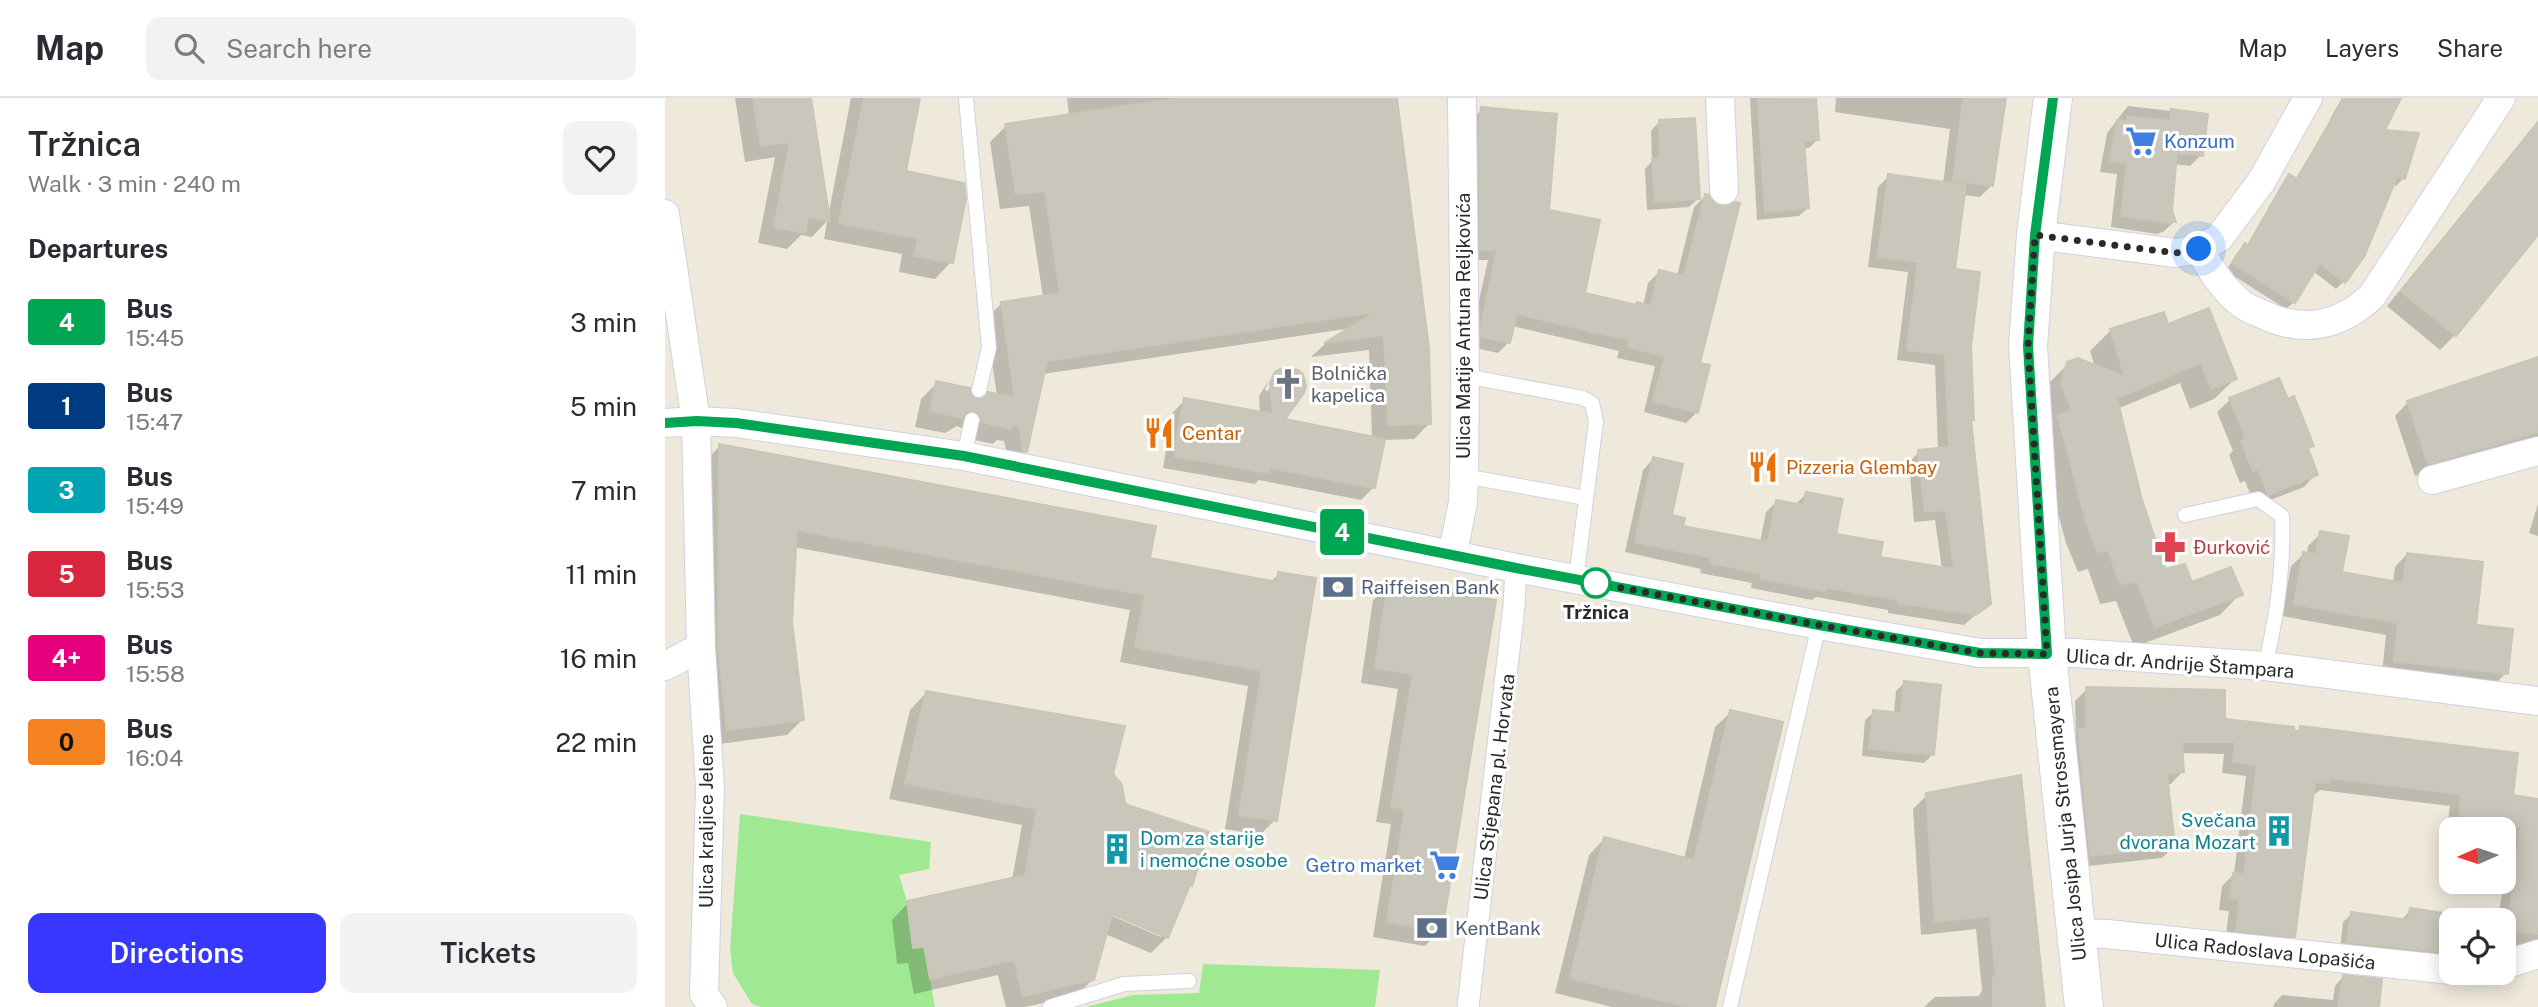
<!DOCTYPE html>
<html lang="en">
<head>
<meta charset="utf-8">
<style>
	body { margin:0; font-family:"Public Sans",sans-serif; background:#f2f2f3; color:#2b2b33; height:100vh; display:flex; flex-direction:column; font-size:26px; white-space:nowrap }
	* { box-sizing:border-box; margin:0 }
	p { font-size:23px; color:#7c7c81 }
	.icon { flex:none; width:38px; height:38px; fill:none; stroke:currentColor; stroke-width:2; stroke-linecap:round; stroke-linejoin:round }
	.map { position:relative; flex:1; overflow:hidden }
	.side { display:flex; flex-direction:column; background:#fff; width:665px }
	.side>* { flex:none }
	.badge { padding:0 14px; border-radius:5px; font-size:24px; line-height:46px }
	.needle { width:46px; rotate:267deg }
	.controls { position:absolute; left:1774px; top:719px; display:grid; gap:14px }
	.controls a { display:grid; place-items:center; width:77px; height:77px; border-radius:14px; background:#fff; box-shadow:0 4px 18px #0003; font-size:35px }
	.you { position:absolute; width:35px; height:35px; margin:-18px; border:5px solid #fff; border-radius:50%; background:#1a73e8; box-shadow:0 0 0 10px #1a73e833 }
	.map>.badge { position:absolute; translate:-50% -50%; box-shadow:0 0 0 4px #fff }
	h2 { padding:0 28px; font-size:26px; line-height:63px }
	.round { display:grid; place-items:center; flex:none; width:74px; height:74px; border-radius:14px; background:#f2f2f3 }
	.overview { display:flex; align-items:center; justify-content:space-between; height:119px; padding:0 28px }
	h1 { font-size:33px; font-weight:600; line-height:52px }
	.button { display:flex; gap:14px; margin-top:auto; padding:14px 28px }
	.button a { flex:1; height:80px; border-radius:14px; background:#3737ff; color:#fff; font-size:28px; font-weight:600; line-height:80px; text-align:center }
	.button a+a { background:#f2f2f3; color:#2b2b33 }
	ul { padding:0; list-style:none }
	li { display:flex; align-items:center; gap:21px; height:84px; padding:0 28px }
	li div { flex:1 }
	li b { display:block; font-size:26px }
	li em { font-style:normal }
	li .badge { min-width:77px; font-weight:700; text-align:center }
	header { display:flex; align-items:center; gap:42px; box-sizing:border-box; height:98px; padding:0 35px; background:#fff; border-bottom:2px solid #e1e1e2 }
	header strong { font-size:33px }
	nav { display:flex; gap:38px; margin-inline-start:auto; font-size:24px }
	.search { width:490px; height:63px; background:#f2f2f3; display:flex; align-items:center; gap:18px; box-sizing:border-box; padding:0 24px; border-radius:14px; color:#7c7c81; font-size:26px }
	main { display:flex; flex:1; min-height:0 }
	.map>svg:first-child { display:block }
	.green { fill:#a0e993 }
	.shadow { fill:#0003; fill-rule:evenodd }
	.building { fill:#c9c6bb; stroke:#c9c6b5; stroke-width:2 }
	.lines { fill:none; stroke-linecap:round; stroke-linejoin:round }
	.service-casing { stroke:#d0d0e4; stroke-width:16 }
	.pedestrian-casing { stroke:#d0d0e4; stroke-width:23 }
	.minor-casing { stroke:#d0d0e4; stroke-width:30 }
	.secondary-casing { stroke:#d0d0e4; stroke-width:40 }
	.service { stroke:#fff; stroke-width:14 }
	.pedestrian { stroke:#fff; stroke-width:21 }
	.minor { stroke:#fff; stroke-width:28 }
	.secondary { stroke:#fff; stroke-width:38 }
	.line-casing { stroke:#fff; stroke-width:16 }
	.line { stroke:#00a651; stroke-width:10 }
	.walk { stroke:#2a2a2a; stroke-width:7; stroke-dasharray:0 12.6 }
	.stop-dot { fill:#fff; stroke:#00a651; stroke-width:3.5 }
	.labels { text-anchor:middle; stroke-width:6; stroke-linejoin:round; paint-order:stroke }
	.shop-label { font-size:19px; fill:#366cbe; stroke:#fff; text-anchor:start }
	.street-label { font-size:19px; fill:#2a2a2a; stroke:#fff }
	.worship-label { font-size:19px; fill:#5b616d; stroke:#fff; text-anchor:start }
	.food-label { font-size:19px; fill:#c56008; stroke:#fff; text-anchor:start }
	.health-label { font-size:19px; fill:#be3a42; stroke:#fff; text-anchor:start }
	.service-label { font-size:19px; fill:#4e5e75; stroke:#fff; text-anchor:start }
	.stop-label { font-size:19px; font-weight:bold; fill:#2a2a2a; stroke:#fff }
	.culture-label { font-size:19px; fill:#0d838f; stroke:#fff; text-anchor:end }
</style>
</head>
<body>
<header>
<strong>Map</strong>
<div class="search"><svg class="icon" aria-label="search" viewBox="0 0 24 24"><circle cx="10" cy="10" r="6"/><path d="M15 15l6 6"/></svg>Search here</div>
<nav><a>Map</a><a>Layers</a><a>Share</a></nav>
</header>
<main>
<section class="side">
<div class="overview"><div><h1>Tržnica</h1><p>Walk · 3 min · 240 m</p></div><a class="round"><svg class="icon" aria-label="heart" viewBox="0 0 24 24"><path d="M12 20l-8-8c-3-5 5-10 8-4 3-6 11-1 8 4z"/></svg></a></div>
<h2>Departures</h2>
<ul>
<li><span class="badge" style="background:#00a651;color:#fff">4</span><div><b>Bus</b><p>15:45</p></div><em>3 min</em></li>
<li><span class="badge" style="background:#003b80;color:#fff">1</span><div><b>Bus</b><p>15:47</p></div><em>5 min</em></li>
<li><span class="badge" style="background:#00a3b4;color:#fff">3</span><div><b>Bus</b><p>15:49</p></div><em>7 min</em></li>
<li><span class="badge" style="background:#d7263d;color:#fff">5</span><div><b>Bus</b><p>15:53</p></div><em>11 min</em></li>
<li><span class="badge" style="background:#e6007e;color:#fff">4+</span><div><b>Bus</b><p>15:58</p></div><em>16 min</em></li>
<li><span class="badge" style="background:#f58220;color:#111">0</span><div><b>Bus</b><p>16:04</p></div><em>22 min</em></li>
</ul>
<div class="button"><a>Directions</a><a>Tickets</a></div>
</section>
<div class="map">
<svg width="1873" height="909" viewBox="0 0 1873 909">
	<rect width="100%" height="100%" fill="#eee9db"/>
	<!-- green -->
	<g class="green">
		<path d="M75 716 266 744 264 771 234 777 242 803 248 850 259 849 270 909H96L87 906 68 875 65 851Z"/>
		<path d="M538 866 715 872 710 909H421L468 897 534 895Z"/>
	</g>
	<!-- shadow -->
	<g class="shadow">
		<path d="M70 0H144L163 119 186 0H253L239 75 286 164 270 181 234 174 237 156 159 141 162 123 147 139 136 137 122 151 93 145 110 59 80 64Z"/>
		<path d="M402 0H730L765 325 749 341 718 342 709 389 696 402 594 382 590 386 498 370 507 315 520 302 595 316 594 298 604 282 600 292 603 293 609 280H606L611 275 617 322 707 340 704 252 646 259 660 246 687 230 378 276 360 353 345 369 339 343 332 342 328 346 301 340 299 331 292 328 280 335 250 329 256 301 272 285 312 303 332 298 321 221 337 205 378 199 364 108 335 111 325 44 341 28 404 18Z"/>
		<path d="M1085 0H1150L1153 41 1144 50H1138L1143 110 1134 118 1092 122Z"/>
		<path d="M1171 0H1339L1326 88 1315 99 1298 97 1288 172 1304 249 1307 322 1304 324 1324 505 1299 527 1223 515V512L1151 499 1147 502 1086 490 1087 485 1035 475 1036 471 960 454 978 372 988 361 1005 419 1016 430 1095 444 1101 414 1112 403 1130 407 1141 396 1169 437 1213 460 1277 471 1270 422 1249 424 1244 364 1254 354 1273 352 1270 267 1232 262 1243 174 1203 169 1213 89 1224 78 1278 86 1285 31 1170 14Z"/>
		<path d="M1677 0H1737L1717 33 1739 80 1731 88 1727 87 1679 183 1671 191 1648 173 1629 204 1621 211 1561 173 1572 155 1581 149 1617 86 1624 78 1630 82 1655 40 1663 32 1682 27 1665 21Z"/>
		<path d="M1463 8 1541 17 1536 57 1525 68 1509 66 1505 113 1509 124 1498 134 1492 136 1446 129 1452 76 1435 74 1442 35Z"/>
		<path d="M817 11 882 113 918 197 970 209 978 208 983 185 994 174 1012 178 1029 109 1040 98 1032 314 1021 325 979 314 990 268 952 260 954 253 847 228 844 244 833 255 806 249V239L823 162H805L806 22Z"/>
		<path d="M1873 23V135L1790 237 1775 252 1722 208Z"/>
		<path d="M994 24 1033 101 1024 109 982 112 980 71 987 63 986 33Z"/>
		<path d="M1502 228 1570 281 1549 301 1525 311 1515 285 1452 311 1475 402 1499 473 1526 486 1575 496 1555 517 1469 549 1451 503 1435 506 1423 471 1413 474 1401 445 1373 341 1382 287 1403 266 1430 269 1425 253 1446 232Z"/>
		<path d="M1873 261V342L1750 378 1730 318 1743 304Z"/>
		<path d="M1565 302 1622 303 1647 347 1642 353 1651 376 1639 389 1590 408 1580 383 1575 385 1564 357 1568 353 1552 314Z"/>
		<path d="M55 348 483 461 605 484 614 476 610 722 595 737 560 731 583 588 455 564 465 512 129 449 125 524 137 622 122 637 47 647 40 363Z"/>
		<path d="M1873 406V438L1864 435Z"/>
		<path d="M1656 435 1675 475 1728 485 1730 469 1742 456 1809 528 1841 575 1828 588 1717 575 1721 537 1617 518 1626 468 1639 456H1642L1643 448Z"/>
		<path d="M724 487 829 504 775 833 760 848 708 839 726 726 711 724 733 591 696 585 708 502Z"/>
		<path d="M1239 585 1268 656 1259 665 1197 658 1200 622 1209 614 1229 616 1231 593Z"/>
		<path d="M1422 591 1558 622 1632 635 1636 630 1846 699 1873 703V844L1868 849 1839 845V822H1833L1845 740 1839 739V732H1782L1785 708 1655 692 1650 696H1646L1629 838 1617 850 1560 844 1564 813 1554 812 1557 788 1569 776 1581 678 1557 675 1559 656 1516 655 1517 674 1506 686H1502L1509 748 1497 760 1414 769 1410 603Z"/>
		<path d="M261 595 447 676 458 707 526 787 521 792 502 839 486 855 440 836 428 881 411 898 360 909H341L333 877 249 896 243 865 232 866 227 822 243 805 347 782 357 727 224 701 245 612ZM439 811 496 835V839L438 814Z"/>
		<path d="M1066 614 1048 909H947L890 895 924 757 939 741 1019 761 1050 629Z"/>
		<path d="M1262 697 1378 909H1259L1270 899 1314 898 1317 892 1311 831 1256 837 1248 711Z"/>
		<path d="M1745 812 1796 819V822H1787V860L1675 852 1678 824 1687 816 1736 823Z"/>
		<path d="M1678 879 1713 909H1608L1609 906 1617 897 1668 902 1670 888Z"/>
	</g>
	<!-- building -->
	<g class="building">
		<path d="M88 0H146L165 123 143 119 140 135 109 129 125 44 96 48Z"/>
		<path d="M199 0H255L241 73 299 85 301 100 288 165 249 158 253 140 174 125Z"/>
		<path d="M514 0H732L764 250 766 326 723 327 719 237 659 245 710 214 382 263 362 354 358 353 355 328 347 326 346 331 316 324 314 315 308 313 300 315 298 320 265 313 271 283 305 290 307 298 312 301 320 299 323 294 350 300 336 204 395 195 380 93 351 96 340 26Z"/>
		<path d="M1111 0H1151L1154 42 1139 43 1144 110 1100 114 1093 1Z"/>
		<path d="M1298 0H1341L1328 88 1288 83Z"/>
		<path d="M1679 0H1736L1720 32 1754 35 1740 81 1732 79 1699 159 1680 185 1655 165 1630 205 1567 165 1580 145 1583 148 1624 76 1632 81Z"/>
		<path d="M816 9 892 16 884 112 935 122 920 195 971 207 972 204 986 208 994 172 1019 178 1040 96 1044 97 1052 107 1060 108 1070 104 1075 105 1035 265 1045 267 1033 315 988 303 1000 258 962 249 964 242 852 216 845 245 816 238V227L832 152H815L814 38Z"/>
		<path d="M1506 11 1543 16 1538 58 1512 55 1507 113 1511 124H1505V125L1456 118 1462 65 1445 63 1452 22 1462 23V18L1505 23Z"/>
		<path d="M1030 20 1035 101 990 104 987 61 995 60 994 22Z"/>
		<path d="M1873 24V137L1791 238 1736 193Z"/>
		<path d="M1223 76 1301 87 1290 171 1315 174 1306 249 1309 322H1306L1326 506 1311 517 1233 505V502L1160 489V493L1095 480 1096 475 1045 465 1046 460 970 444 988 359 1018 366 1007 417 1020 420 1018 428 1103 444 1111 402 1138 407 1141 394 1178 401 1171 436 1218 444 1215 459 1289 471 1281 412 1260 414 1253 352 1284 349 1280 256 1242 252 1253 164 1213 159Z"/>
		<path d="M1544 210 1572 281 1546 291 1536 265 1452 300 1477 402 1500 471 1520 466 1527 484 1566 469 1578 497 1490 529 1472 483 1455 486 1443 452 1433 454 1421 424 1393 318 1407 312 1396 286 1402 264 1413 260 1460 279 1445 231 1499 214 1503 226Z"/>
		<path d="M1873 259V334L1763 366 1742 303Z"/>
		<path d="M619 269 633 272 638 276 641 288 639 295 620 321 720 341 710 390 605 370 604 375 509 358 519 300 608 316 605 285 610 274Z"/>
		<path d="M1614 280 1623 301 1629 298 1649 348 1643 350 1653 377 1603 397 1593 371 1588 373 1576 343 1581 341 1564 300Z"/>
		<path d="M54 346 491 428 485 460 612 484 613 474 651 480 612 723 574 717 597 573 470 549 480 497 132 432 127 524 139 622 62 632 53 548Z"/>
		<path d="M1655 433 1684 438 1677 474 1738 485 1742 455 1818 464 1811 527 1848 531 1843 576 1729 563 1733 525 1629 506 1638 454 1651 456Z"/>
		<path d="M723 485 831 502 777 834 722 824 740 711 726 709 748 576 710 570Z"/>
		<path d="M1239 583 1276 587 1269 657 1204 651 1208 612 1236 615Z"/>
		<path d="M1421 589 1560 592V621L1629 629V632L1635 633V628L1853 655 1848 697 1873 701V836L1842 832 1856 729 1794 721 1796 696 1664 680V685L1650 684 1630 839 1571 833 1575 801 1565 800 1568 775 1579 776 1592 667 1568 664 1570 644H1517L1519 674 1502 676 1510 748 1425 758 1413 631 1421 630Z"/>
		<path d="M261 593 460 628 448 676 457 687 460 706 544 734 527 788 525 787 503 840 447 816 429 882 358 898 349 862 265 881 259 849 248 850 242 803 360 777 372 711 240 685Z"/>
		<path d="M1065 612 1118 624 1050 909H1023L905 880 939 739 1029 762Z"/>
		<path d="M1356 677 1380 909H1328V879H1331L1325 818 1270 824 1261 695Z"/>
		<path d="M1745 810 1787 816V855L1682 844 1686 814 1743 822Z"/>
		<path d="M1678 877 1717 881 1714 909H1673Z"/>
	</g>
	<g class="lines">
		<defs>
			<g id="service">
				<path d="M301 0 324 250 314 292"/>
				<path d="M800 278 918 300 927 305 931 323 911 481"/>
				<path d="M299 358 307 322"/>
				<path d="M799 378 921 400"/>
				<path d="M1520 417 1593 401 1617 418C1619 469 1612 519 1600 568"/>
				<path d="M385 909 459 886 524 883"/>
				<path d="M1065 909 1154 527"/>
			</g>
			<path id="pedestrian" d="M803 909 849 508 851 470"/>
			<g id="minor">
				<path d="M1055 0 1059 92"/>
				<path d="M0 116 31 323 36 549 45 689 39 896 48 909"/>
				<path d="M1371 137 1511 155 1534 151 1554 140 1596 84 1643 0"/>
				<path d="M1534 151C1545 170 1556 188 1573 203 1579 209 1589 213 1597 216 1637 236 1675 228 1707 198L1836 0"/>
				<path d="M0 325 31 323 71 325 299 358 851 470 1154 527 1315 555H1410L1600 568 1873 603"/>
				<path d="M1767 382 1873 353"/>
				<path d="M788 455 798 404 799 378 800 278 797 0"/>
				<path d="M0 568 36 549"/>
				<path d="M1413 835 1442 836 1787 872"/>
				<path d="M1839 867 1873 856"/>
			</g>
			<path id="secondary" d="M1388 0 1371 137 1363 248 1382 556 1419 909"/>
		</defs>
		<!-- service casing -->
		<use href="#service" class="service-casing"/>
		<!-- pedestrian casing -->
		<use href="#pedestrian" class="pedestrian-casing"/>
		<!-- minor casing -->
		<use href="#minor" class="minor-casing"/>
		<!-- secondary casing -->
		<use href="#secondary" class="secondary-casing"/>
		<!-- service -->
		<use href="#service" class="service"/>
		<!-- pedestrian -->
		<use href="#pedestrian" class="pedestrian"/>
		<!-- minor -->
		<use href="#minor" class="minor"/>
		<!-- secondary -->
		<use href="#secondary" class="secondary"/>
	</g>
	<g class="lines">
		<defs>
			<path id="line" d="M0 325 32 323 71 325 299 358 851 470 1154 527 1315 555 1382 556 1363 248 1370 137 1388 0"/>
		</defs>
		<!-- line casing -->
		<use href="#line" class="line-casing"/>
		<!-- line -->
		<use href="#line" class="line"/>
		<!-- walk -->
		<path class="walk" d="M931 485 1154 527 1315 555 1382 556 1363 248 1370 137 1511 155 1534 151"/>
	</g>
	<!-- icons -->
	<defs>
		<symbol id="supermarket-bare" viewBox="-9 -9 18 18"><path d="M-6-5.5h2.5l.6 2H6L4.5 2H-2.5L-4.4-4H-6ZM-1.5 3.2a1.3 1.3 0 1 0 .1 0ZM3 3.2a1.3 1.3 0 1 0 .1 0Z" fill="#3f7fe0" stroke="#fff" stroke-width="2.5" paint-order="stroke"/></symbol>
		<symbol id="church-bare" viewBox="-9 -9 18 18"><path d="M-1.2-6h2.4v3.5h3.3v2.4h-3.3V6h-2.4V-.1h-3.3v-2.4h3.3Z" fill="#6b7280" stroke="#fff" stroke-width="2.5" paint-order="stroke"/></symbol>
		<symbol id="restaurant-bare" viewBox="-9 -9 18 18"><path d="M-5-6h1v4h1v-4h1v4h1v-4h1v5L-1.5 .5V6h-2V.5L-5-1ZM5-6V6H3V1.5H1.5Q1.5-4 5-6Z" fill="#e8710a" stroke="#fff" stroke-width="2.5" paint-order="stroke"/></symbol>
		<symbol id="pharmacy-bare" viewBox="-9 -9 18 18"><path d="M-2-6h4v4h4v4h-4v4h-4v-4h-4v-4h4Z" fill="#e0444e" stroke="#fff" stroke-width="2.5" paint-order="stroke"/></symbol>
		<symbol id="bank-bare" viewBox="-9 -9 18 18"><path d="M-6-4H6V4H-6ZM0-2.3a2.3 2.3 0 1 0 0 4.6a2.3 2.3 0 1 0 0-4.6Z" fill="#5c6f8a" stroke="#fff" stroke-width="2.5" paint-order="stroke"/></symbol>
		<symbol id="building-bare" viewBox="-9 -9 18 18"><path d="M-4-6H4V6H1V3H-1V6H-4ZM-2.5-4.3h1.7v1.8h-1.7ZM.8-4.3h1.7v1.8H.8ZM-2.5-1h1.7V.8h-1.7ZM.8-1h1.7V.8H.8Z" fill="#0f9aa8" stroke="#fff" stroke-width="2.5" paint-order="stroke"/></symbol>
	</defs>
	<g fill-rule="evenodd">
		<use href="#supermarket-bare" x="1454" y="21" width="44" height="44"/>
		<use href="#church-bare" x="601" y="264" width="44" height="44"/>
		<use href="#restaurant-bare" x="472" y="313" width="44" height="44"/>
		<use href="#restaurant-bare" x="1076" y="347" width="44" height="44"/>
		<use href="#pharmacy-bare" x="1483" y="427" width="44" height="44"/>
		<use href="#bank-bare" x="651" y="467" width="44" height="44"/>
		<use href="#building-bare" x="1592" y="711" width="44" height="44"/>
		<use href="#building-bare" x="430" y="729" width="44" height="44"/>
		<use href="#supermarket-bare" x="758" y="745" width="44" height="44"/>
		<use href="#bank-bare" x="745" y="808" width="44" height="44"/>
	</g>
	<!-- markers -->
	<circle class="stop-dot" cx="931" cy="485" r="14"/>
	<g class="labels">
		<!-- shop labels -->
		<g class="shop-label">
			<text x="1499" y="50">Konzum</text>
			<text x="757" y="774" text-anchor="end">Getro market</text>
		</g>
		<!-- street labels -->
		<g class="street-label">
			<text transform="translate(798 228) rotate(-90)" y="7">Ulica Matije Antuna Reljkovića</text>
			<text transform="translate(1515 565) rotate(4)" y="7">Ulica dr. Andrije Štampara</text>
			<text transform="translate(829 689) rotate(-83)" y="7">Ulica Stjepana pl. Horvata</text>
			<text transform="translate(41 723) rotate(-90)" y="7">Ulica kraljice Jelene</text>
			<text transform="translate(1400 726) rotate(-96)" y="7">Ulica Josipa Jurja Strossmayera</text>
			<text transform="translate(1600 853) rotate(6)" y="7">Ulica Radoslava Lopašića</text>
		</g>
		<!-- worship labels -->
		<g class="worship-label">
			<text x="646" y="282">Bolnička<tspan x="646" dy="22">kapelica</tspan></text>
		</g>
		<!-- food labels -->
		<g class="food-label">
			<text x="517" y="342">Centar</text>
			<text x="1121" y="376">Pizzeria Glembay</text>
		</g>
		<!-- health labels -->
		<g class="health-label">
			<text x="1528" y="456">Đurković</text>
		</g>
		<!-- service labels -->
		<g class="service-label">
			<text x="696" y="496">Raiffeisen Bank</text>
			<text x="790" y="837">KentBank</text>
		</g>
		<!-- stop labels -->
		<g class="stop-label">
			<text x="931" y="521">Tržnica</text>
		</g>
		<!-- culture labels -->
		<g class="culture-label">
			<text x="1591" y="729">Svečana<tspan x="1591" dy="22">dvorana Mozart</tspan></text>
			<text x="475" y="747" text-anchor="start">Dom za starije<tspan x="475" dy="22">i nemoćne osobe</tspan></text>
		</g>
	</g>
</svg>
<div class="controls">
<a><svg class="needle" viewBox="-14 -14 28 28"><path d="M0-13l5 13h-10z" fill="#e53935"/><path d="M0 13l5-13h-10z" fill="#7c7c81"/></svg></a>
<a><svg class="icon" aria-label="locate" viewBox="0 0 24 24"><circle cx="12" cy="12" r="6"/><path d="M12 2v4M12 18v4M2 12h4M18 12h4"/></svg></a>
</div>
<div class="you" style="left:1534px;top:151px"></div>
<b class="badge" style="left:677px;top:434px;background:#00a651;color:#fff">4</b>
</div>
</main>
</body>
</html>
